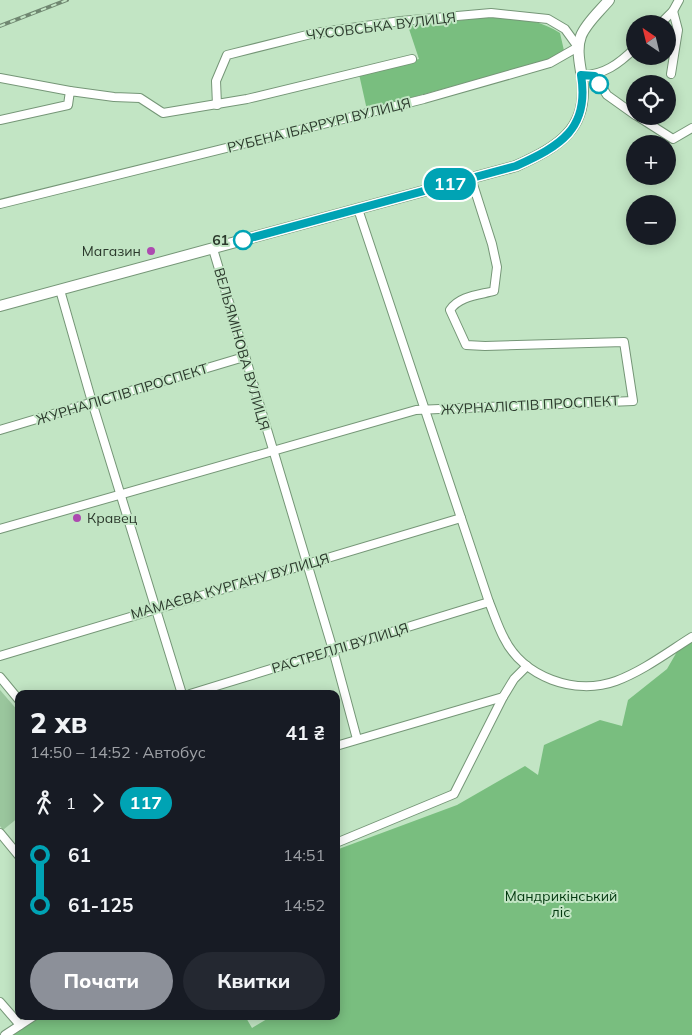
<!DOCTYPE html>
<html lang="uk">
<head>
<meta charset="utf-8">
<style>
	body { margin:0; font-family:Mulish,sans-serif; background:#242831; color:#f1f3f6; height:100vh; display:flex; flex-direction:column; font-size:19px; white-space:nowrap }
	* { box-sizing:border-box; margin:0 }
	p { font-size:16px; color:#9ea1a6 }
	.icon { flex:none; width:28px; height:28px; fill:none; stroke:currentColor; stroke-width:2; stroke-linecap:round; stroke-linejoin:round }
	.map { position:relative; flex:1; overflow:hidden }
	.details { position:absolute; left:15px; top:690px; width:325px; height:330px; display:flex; flex-direction:column; background:#171b24; border-radius:10px; box-shadow:0 2px 12px #0003 }
	.details>* { flex:none }
	.badge { padding:0 10px; border-radius:16px; font-size:18px; line-height:32px }
	.needle { width:32px; rotate:325deg }
	.controls { position:absolute; left:626px; top:15px; display:grid; gap:10px }
	.controls a { display:grid; place-items:center; width:50px; height:50px; border-radius:50%; background:#171b24; box-shadow:0 2px 12px #0003; font-size:25px }
	.map>.badge { position:absolute; translate:-50% -50%; box-shadow:0 0 0 2px #fff }
	.legs { display:flex; align-items:center; gap:8px; height:55px; padding:0 15px; font-size:16px }
	.legs p { margin-inline-start:auto }
	.headline { display:flex; align-items:center; justify-content:space-between; height:85px; padding:0 15px }
	h1 { font-size:28px; font-weight:800; line-height:38px }
	.cta { display:flex; gap:10px; margin-top:auto; padding:10px 15px }
	.cta a { flex:1; height:58px; border-radius:30px; background:#8c9099; color:#fff; font-size:20px; font-weight:800; line-height:58px; text-align:center }
	.cta a+a { background:#242831; color:#f1f3f6 }
	ul { padding:0 15px; list-style:none }
	li { display:flex; align-items:center; gap:18px; height:50px; font-size:19px }
	li i { display:grid; place-items:center; width:8px; height:100%; margin:0 6px; background:currentColor }
	li i::after { content:''; width:12px; height:12px; margin:-6px; border:4px solid; border-radius:50%; background:#171b24 }
	li p { margin-inline-start:auto }
	li:first-child i { background:linear-gradient(#0000 50%,currentColor 0) }
	li:last-child i { background:linear-gradient(currentColor 50%,#0000 0) }
	.map>svg:first-child { display:block }
	.green { fill:#9ac69d }
	.forest { fill:#79be7f }
	.lines { fill:none; stroke-linecap:round; stroke-linejoin:round }
	.street-casing { stroke:#759677; stroke-width:10 }
	.secondary-casing { stroke:#759677; stroke-width:12 }
	.street { stroke:#fff; stroke-width:8 }
	.secondary { stroke:#fff; stroke-width:10 }
	.rail-casing { stroke:#708771; stroke-width:4 }
	.rail { stroke:#c2e5c4; stroke-width:2; stroke-dasharray:5.5; stroke-linecap:butt }
	.line-1-casing { stroke:#fff; stroke-width:11 }
	.line-1 { stroke:#00a3b4; stroke-width:8 }
	.stop-1-dot { fill:#fff; stroke:#00a3b4; stroke-width:2.5 }
	.poi-dot { fill:#ad4ab0; stroke:#c2e5c4; stroke-width:2 }
	.labels { text-anchor:middle; stroke-width:4; stroke-linejoin:round; paint-order:stroke }
	.street-label { font-size:14px; fill:#2b392c; stroke:#c2e5c4 }
	.stop-label { font-size:14px; font-weight:bold; fill:#2b392c; stroke:#c2e5c4; text-anchor:end }
	.poi-label { font-size:14px; fill:#2b392c; stroke:#c2e5c4; text-anchor:end }
	.park-label { font-size:14px; fill:#03380f; stroke:#c2e5c4 }
</style>
</head>
<body>
<div class="map">
<svg width="692" height="1035" viewBox="0 0 692 1035">
	<rect width="100%" height="100%" fill="#c2e5c4"/>
	<!-- green -->
	<path class="green" d="M0 690 19 712V817L3 830 0 826Z"/>
	<!-- forest -->
	<g class="forest">
		<path d="M490 17C517 18 536 18 560 33L565 55 367 110 359 74 419 59 408 26Z"/>
		<path d="M692 637V1035H5L34 1016H245L252 1028 272 1016H336V850L457 805 525 766 538 775 544 745 600 720 622 726 628 700 667 669 682 643Z"/>
	</g>
	<g class="lines">
		<defs>
			<g id="street">
				<path d="M660 24 673 11 679 0"/>
				<path d="M671 74 678 30 673 11"/>
				<path d="M581 75C603 76 620 63 635 48"/>
				<path d="M595 76 607 95 635 115"/>
				<path d="M0 78 70 91"/>
				<path d="M637 116 673 139 692 128"/>
				<path d="M0 120 68 105 70 91 114 97 140 98 163 113 247 99 412 59"/>
				<path d="M0 204 424 99 550 63 578 47 565 29 548 19 491 13 401 21 315 33 227 55 216 81 217 105"/>
				<path d="M358 209 489 602C494 614 498 627 504 638 523 677 575 696 616 681 643 671 668 652 692 637"/>
				<path d="M213 249 333 650 357 739"/>
				<path d="M60 290 92 402 182 694"/>
				<path d="M0 430 244 357"/>
				<path d="M0 529 416 410 633 401 624 342 485 346 466 345 450 310C459 296 479 295 494 291L497 267 492 244 471 178"/>
				<path d="M0 656 461 518"/>
				<path d="M0 677 19 700"/>
				<path d="M190 694 489 602"/>
				<path d="M336 746 503 697 514 679 527 666"/>
				<path d="M0 833 19 856"/>
				<path d="M336 843 454 794 503 697"/>
				<path d="M0 1002 20 1025"/>
				<path d="M5 1035 34 1016"/>
			</g>
			<path id="secondary" d="M0 306 516 166C558 147 589 129 582 78 580 64 576 49 581 36 586 23 600 11 609 0"/>
		</defs>
		<!-- street casing -->
		<use href="#street" class="street-casing"/>
		<!-- secondary casing -->
		<use href="#secondary" class="secondary-casing"/>
		<!-- street -->
		<use href="#street" class="street"/>
		<!-- secondary -->
		<use href="#secondary" class="secondary"/>
		<defs>
			<path id="rail" d="M0 26 67 0"/>
		</defs>
		<!-- rail casing -->
		<use href="#rail" class="rail-casing"/>
		<!-- rail -->
		<use href="#rail" class="rail"/>
	</g>
	<g class="lines">
		<defs>
			<path id="line-1" d="M243 240 516 166C560 146 590 129 581 75L595 76 599 84"/>
		</defs>
		<!-- line-1 casing -->
		<use href="#line-1" class="line-1-casing"/>
		<!-- line-1 -->
		<use href="#line-1" class="line-1"/>
	</g>
	<!-- markers -->
	<g class="stop-1-dot">
		<circle cx="599" cy="84" r="9"/>
		<circle cx="243" cy="240" r="9"/>
	</g>
	<g class="poi-dot">
		<circle cx="151" cy="251" r="5"/>
		<circle cx="77" cy="518" r="5"/>
	</g>
	<g class="labels">
		<!-- street labels -->
		<g class="street-label">
			<text transform="translate(381 26) rotate(-7)" y="5">ЧУСОВСЬКА ВУЛИЦЯ</text>
			<text transform="translate(319 125) rotate(-14)" y="5">РУБЕНА ІБАРРУРІ ВУЛИЦЯ</text>
			<text transform="translate(242 349) rotate(74)" y="5">ВЕЛЬЯМІНОВА ВУЛИЦЯ</text>
			<text transform="translate(122 394) rotate(-17)" y="5">ЖУРНАЛІСТІВ ПРОСПЕКТ</text>
			<text transform="translate(530 405) rotate(-3)" y="5">ЖУРНАЛІСТІВ ПРОСПЕКТ</text>
			<text transform="translate(230 586) rotate(-16)" y="5">МАМАЄВА КУРГАНУ ВУЛИЦЯ</text>
			<text transform="translate(340 648) rotate(-17)" y="5">РАСТРЕЛЛІ ВУЛИЦЯ</text>
		</g>
		<!-- stop labels -->
		<g class="stop-label">
			<text x="229" y="245">61</text>
		</g>
		<!-- poi labels -->
		<g class="poi-label">
			<text x="141" y="256">Магазин</text>
			<text x="87" y="523" text-anchor="start">Кравец</text>
		</g>
		<!-- park labels -->
		<g class="park-label">
			<text x="561" y="901">Мандрикінський<tspan x="561" dy="16">ліс</tspan></text>
		</g>
	</g>
</svg>
<div class="controls">
<a><svg class="needle" viewBox="-14 -14 28 28"><path d="M0-13l5 13h-10z" fill="#e53935"/><path d="M0 13l5-13h-10z" fill="#9ea1a6"/></svg></a>
<a><svg class="icon" aria-label="locate" viewBox="0 0 24 24"><circle cx="12" cy="12" r="6"/><path d="M12 2v4M12 18v4M2 12h4M18 12h4"/></svg></a>
<a>+</a>
<a>−</a>
</div>
<b class="badge" style="left:450px;top:184px;background:#00a3b4;color:#fff">117</b>
<section class="details">
<div class="headline"><div><h1>2 хв</h1><p>14:50 – 14:52 · Автобус</p></div><b>41 ₴</b></div>
<div class="legs"><svg class="icon" aria-label="walk" viewBox="0 0 24 24"><circle cx="13" cy="4" r="2"/><path d="M13 8l-2 6 4 7M11 14l-3 7M7 12l3-4h3l4 4"/></svg>1<svg class="icon" aria-label="forward" viewBox="0 0 24 24"><path d="M9 5l7 7-7 7"/></svg><b class="badge" style="background:#00a3b4;color:#fff">117</b></div>
<ul>
<li><i style="color:#00a3b4"></i><b>61</b><p>14:51</p></li>
<li><i style="color:#00a3b4"></i><b>61-125</b><p>14:52</p></li>
</ul>
<div class="cta"><a>Почати</a><a>Квитки</a></div>
</section>
</div>
</body>
</html>
